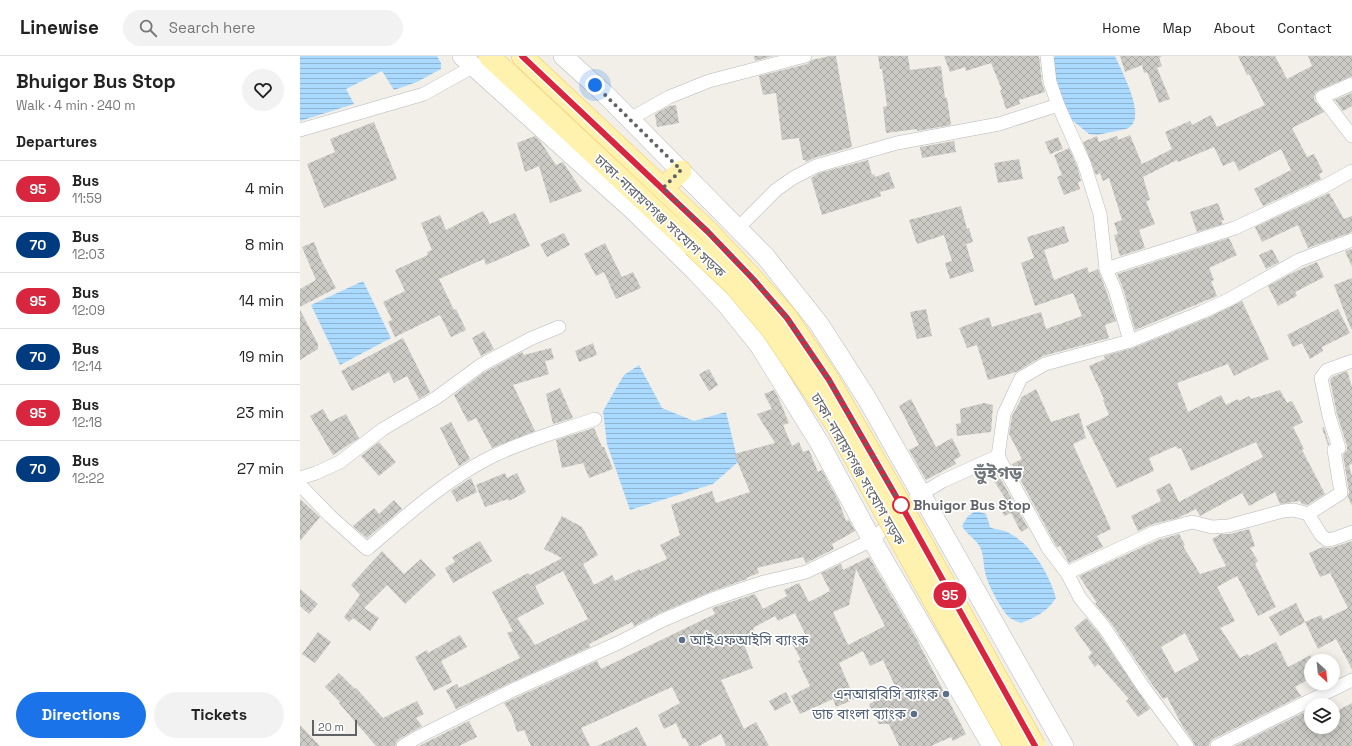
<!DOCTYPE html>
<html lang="en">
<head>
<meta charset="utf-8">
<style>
	body { margin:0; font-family:"Space Grotesk","Noto Sans Bengali",sans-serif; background:#f2f2f2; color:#222; height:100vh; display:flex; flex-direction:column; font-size:15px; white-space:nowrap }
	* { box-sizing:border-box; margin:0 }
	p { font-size:13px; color:#767676 }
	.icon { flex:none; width:22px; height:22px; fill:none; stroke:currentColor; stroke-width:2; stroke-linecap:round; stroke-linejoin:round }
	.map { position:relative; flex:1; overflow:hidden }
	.panel { display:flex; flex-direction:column; background:#fff; width:300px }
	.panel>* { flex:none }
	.badge { padding:0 8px; border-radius:13px; font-size:14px; line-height:26px }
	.needle { width:26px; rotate:153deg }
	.buttons { position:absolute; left:1004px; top:598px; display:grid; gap:8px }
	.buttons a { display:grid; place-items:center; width:36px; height:36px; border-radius:50%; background:#fff; box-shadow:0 2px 10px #0003; font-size:20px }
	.scale { position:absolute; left:12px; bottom:10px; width:45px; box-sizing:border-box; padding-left:4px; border:2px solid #5f6368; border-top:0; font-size:11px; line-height:14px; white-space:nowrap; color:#5f6368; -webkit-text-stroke:3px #fff; paint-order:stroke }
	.you { position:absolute; width:20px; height:20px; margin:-10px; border:3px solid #fff; border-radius:50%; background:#1a73e8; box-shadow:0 0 0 6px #1a73e833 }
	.map>.badge { position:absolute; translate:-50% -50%; box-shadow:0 0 0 2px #fff }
	h2 { padding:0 16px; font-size:15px; line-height:36px }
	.round { display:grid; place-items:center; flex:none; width:42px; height:42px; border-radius:21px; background:#f2f2f2 }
	.summary { display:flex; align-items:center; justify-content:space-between; height:68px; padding:0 16px }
	h1 { font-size:19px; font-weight:600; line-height:30px }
	.cta { display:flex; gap:8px; margin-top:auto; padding:8px 16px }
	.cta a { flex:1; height:46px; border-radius:24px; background:#1a73e8; color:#fff; font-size:16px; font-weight:600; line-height:46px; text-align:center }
	.cta a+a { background:#f2f2f2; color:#222 }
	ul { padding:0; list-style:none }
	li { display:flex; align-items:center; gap:12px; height:56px; padding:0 16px; border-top:1px solid #e0e0e0 }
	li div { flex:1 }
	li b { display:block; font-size:15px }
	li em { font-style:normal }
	li .badge { min-width:44px; font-weight:700; text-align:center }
	header { display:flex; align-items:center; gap:24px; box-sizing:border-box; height:56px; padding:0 20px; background:#fff; border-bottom:1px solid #e0e0e0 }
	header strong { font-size:19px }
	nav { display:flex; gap:22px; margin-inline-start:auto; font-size:14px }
	.search { width:280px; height:36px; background:#f2f2f2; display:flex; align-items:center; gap:10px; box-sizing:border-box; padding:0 14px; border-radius:22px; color:#767676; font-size:15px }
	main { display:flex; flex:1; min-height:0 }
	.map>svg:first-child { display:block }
	.water { fill:url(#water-rules) }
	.building { fill:url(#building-cross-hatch); fill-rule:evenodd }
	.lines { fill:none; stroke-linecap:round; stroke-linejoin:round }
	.street-casing { stroke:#b5b8bc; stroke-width:14 }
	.secondary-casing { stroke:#b6babf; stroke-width:20 }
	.primary-casing { stroke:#f2c960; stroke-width:22 }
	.street { stroke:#fff; stroke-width:13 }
	.secondary { stroke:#fff; stroke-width:19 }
	.primary { stroke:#fff2af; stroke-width:21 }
	.primary-bridge-casing { stroke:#f2c960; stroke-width:22; stroke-linecap:butt }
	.primary-bridge { stroke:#fff2af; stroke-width:21 }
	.line-casing { stroke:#fff; stroke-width:9 }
	.line { stroke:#d7263d; stroke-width:6 }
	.walk { stroke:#5f6368; stroke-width:4; stroke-dasharray:0 7.2 }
	.stop-dot { fill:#fff; stroke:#d7263d; stroke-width:2 }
	.service-dot { fill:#5c6f8a; stroke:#fff; stroke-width:1.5 }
	.labels { text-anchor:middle; stroke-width:3.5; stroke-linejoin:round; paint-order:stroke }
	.street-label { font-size:14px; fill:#5f6368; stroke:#fff }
	.stop-label { font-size:14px; font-weight:bold; fill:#5f6368; stroke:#fff; text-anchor:start }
	.service-label { font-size:14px; fill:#4e5e75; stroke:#fff; text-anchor:end }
	.district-label { font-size:18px; font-weight:bold; fill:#70757a; stroke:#fff }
</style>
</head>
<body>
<header>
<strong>Linewise</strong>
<div class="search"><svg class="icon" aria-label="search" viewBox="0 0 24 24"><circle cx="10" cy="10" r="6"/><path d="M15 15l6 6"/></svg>Search here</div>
<nav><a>Home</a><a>Map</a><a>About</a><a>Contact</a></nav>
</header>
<main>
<section class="panel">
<div class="summary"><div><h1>Bhuigor Bus Stop</h1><p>Walk · 4 min · 240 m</p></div><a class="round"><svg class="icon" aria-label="heart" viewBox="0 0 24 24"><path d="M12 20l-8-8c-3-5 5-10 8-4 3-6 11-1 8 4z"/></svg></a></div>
<h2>Departures</h2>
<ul>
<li><span class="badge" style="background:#d7263d;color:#fff">95</span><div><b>Bus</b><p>11:59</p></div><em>4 min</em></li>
<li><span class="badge" style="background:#003b80;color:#fff">70</span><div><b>Bus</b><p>12:03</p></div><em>8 min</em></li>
<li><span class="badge" style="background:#d7263d;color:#fff">95</span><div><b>Bus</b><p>12:09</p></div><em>14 min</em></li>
<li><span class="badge" style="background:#003b80;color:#fff">70</span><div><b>Bus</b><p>12:14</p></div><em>19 min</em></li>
<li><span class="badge" style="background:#d7263d;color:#fff">95</span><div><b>Bus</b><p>12:18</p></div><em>23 min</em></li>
<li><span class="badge" style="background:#003b80;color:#fff">70</span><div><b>Bus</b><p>12:22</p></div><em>27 min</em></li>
</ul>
<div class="cta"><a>Directions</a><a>Tickets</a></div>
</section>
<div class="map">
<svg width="1052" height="690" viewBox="0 0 1052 690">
	<defs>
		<pattern id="water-rules" width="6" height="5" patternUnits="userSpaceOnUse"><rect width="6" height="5" fill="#aadaff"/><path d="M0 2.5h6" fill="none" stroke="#8eb4d2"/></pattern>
		<pattern id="building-cross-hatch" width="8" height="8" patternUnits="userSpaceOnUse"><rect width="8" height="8" fill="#cccac5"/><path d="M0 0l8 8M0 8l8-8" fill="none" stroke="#a9a8a4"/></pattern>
	</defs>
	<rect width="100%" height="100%" fill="#f1efe8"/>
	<!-- water -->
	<g class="water">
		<path d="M0 0H137L141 7V13L117 26 94 34 82 15 46 33 54 48 0 65Z"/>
		<path d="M755 0H815C821 15 850 65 826 73L797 79 789 78 772 64 764 49 751 8Z"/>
		<path d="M63 225 91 282 40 309 11 249Z"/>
		<path d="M339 309 362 352 394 365 426 356 438 406 413 428 330 454 307 388 303 355 324 319Z"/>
		<path d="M674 456H680L686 458 690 471C695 474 701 473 707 476 731 487 749 517 756 542 748 555 735 562 721 567 718 566 713 564 710 562 701 554 687 527 685 516 683 507 684 499 680 491 676 483 666 478 662 470L668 460Z"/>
	</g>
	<!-- building -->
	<g class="building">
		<path d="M454 0H473L455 5Z"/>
		<path d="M530 0H536L552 91 514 102 506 106 505 104H503L499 82 482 84 476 37 463 39 459 20 507 8 512 4Z"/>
		<path d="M578 0H608L610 14 641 10 645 42H647L651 69 617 75V73L586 77 583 51 587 50 582 13H580Z"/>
		<path d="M644 0H739L742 27 745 36 719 44 720 48 706 53 700 34H702L691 7 666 15 665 11 650 16Z"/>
		<path d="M820 0H862L859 2 862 10 857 12 870 43 859 47 847 16 844 17 842 9 825 16Z"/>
		<path d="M938 0H975L987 23 1012 10 1008 0H1052V20L1019 34 1015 37 1014 42 1015 45 1024 56 992 72 1007 101 1014 98 1023 116 1019 118 1021 123 963 150 954 133 991 114 981 93 939 115 934 105 923 110 914 91 878 106 877 104 843 121 850 144 846 145 855 168 839 174 845 192 820 200 814 179 818 178 814 167 822 164 809 122 803 125 800 117 796 119 783 86 797 80 799 86 817 80 818 84 830 79 842 108 872 93 865 76 890 65 892 69 911 59 917 71 965 49 949 18 947 19Z"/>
		<path d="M1052 37V50L1043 55 1035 44Z"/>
		<path d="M376 49 379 67 357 71 355 58 369 50Z"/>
		<path d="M74 66 97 123 24 152 7 108 35 96 30 83Z"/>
		<path d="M235 80 240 85 256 109 263 106 282 135 250 147 239 110 225 116 217 87Z"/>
		<path d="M758 81 763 93 750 98 745 86Z"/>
		<path d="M654 85 656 96 622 102 620 91Z"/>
		<path d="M769 92 777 110 781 125 778 126 780 133 764 139 757 121 762 119 754 99Z"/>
		<path d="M719 103 723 123 698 127 694 107Z"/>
		<path d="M568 104 572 119 574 118 575 121 589 116 595 132 580 136 581 140 522 159 511 122 519 117Z"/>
		<path d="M1029 137 1044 163 1052 160V176L1008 192 998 169 962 186 955 171Z"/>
		<path d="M918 147 924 164 921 165 923 168 897 176 890 156Z"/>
		<path d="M661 150 667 173 669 172 673 186 666 188 674 215 650 223 645 207 652 205 644 179 617 188 609 164Z"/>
		<path d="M183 155 190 168 215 157 230 190 186 209 184 203 139 223 154 254 156 253 166 274 151 281 140 259 95 281 88 266 92 264 83 246 105 235 95 214 128 199 127 196 132 194 121 167 140 159 146 174Z"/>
		<path d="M764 170 769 186 744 194 754 224 787 211 789 217 798 213 807 237 816 265 805 269 809 282 743 300 716 316 688 324 677 289 667 292 659 272 689 261 692 271 741 256 746 273 782 260 773 237 735 250 721 207 734 202 727 181Z"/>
		<path d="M264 177 270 189 247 201 240 188Z"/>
		<path d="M929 182 937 199 909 212 914 224 911 225 917 240 835 274 823 232 817 218Z"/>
		<path d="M14 186 21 204 36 232 0 251V233L16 224 2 191Z"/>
		<path d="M305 187 322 221 333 216 341 232 316 243 304 216 296 220 284 198Z"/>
		<path d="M972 193 979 206 966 213 959 199Z"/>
		<path d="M1052 193V211L1045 195Z"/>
		<path d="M1017 206 1024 221 995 236 997 240 978 250 968 230 992 217Z"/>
		<path d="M1052 222V273H1051L1034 229Z"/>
		<path d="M942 245 969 303 934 320 928 308 877 327 888 356 921 339 926 349 938 343 939 345 949 340 951 343 980 334 987 347 992 345 1003 366 993 371 1004 393 1002 394 1025 438 1007 449 1002 448 1000 445 980 448 975 436 949 450 942 437 900 460 896 453 878 462 853 468 838 475 831 460 861 445 856 434 870 427 879 446 963 401 956 386 891 415 881 392 878 393 876 390 849 402 854 415 817 432 786 370 809 359 803 344 804 343 789 310 805 303 804 300 833 292 905 263Z"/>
		<path d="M626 253 632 280 617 283 610 256Z"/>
		<path d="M1038 253 1050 277 1022 291 1023 295 1010 303 1002 287 993 291 987 279Z"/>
		<path d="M0 254 18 288V293L0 304Z"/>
		<path d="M184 275 194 293 181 300 172 282Z"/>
		<path d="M103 282 130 336 119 343 107 320 94 327 89 316 52 335 41 315Z"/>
		<path d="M293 287 297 299 279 306 275 295Z"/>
		<path d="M251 292 254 303 245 305 249 318 213 329 235 375 192 392 176 362 168 366 154 339 183 317 222 296 224 299Z"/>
		<path d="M409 313 418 329 409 335 399 318Z"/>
		<path d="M1047 315 1052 331V408L1049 409 1052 420V450L1048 441 1049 436 1043 399 1047 394V390L1037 358 1030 324 1032 321Z"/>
		<path d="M260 332 273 362 253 368 246 338Z"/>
		<path d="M736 333 751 366 779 357 786 382 773 388 811 473 797 480 803 491 769 507 760 490 757 491 755 488 712 408 722 403 709 378 712 360 722 341Z"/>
		<path d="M474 334 478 341 489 367 483 369 492 390 499 386 503 396 509 394 518 416 522 414 539 446 546 465 549 464 555 475 532 488 534 493 506 507 503 501 457 512 459 517 446 522 447 523 410 536 360 557 334 570 332 566 289 588 290 591 210 627 156 653 146 634 157 628 159 632 220 602 207 577 213 575 192 536 228 517 230 519 262 502 244 493 262 460 282 471 298 499 283 508 294 529 312 519 315 525 340 513V515L367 503 360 489 380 479 371 449 412 435 416 447 450 436 434 398 475 387 457 358 472 353 464 338ZM263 515 288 563 235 589 217 562 244 548 235 530Z"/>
		<path d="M611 343 636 391 652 382 661 400 654 404 656 408 626 424 609 394 619 389 599 350Z"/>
		<path d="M684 347 693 349 691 376 657 380 656 368 661 367 660 353Z"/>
		<path d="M23 353 30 366 46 358 59 382 33 399 10 360Z"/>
		<path d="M151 366 170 403 159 410 140 372Z"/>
		<path d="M1024 371 1029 388 1028 389 1022 372Z"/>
		<path d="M294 372 302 391H304L313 413 289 422 283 407 262 412 256 384Z"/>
		<path d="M79 386 96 406 79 420 61 400Z"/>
		<path d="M697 416 728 472 721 476 711 457 704 460 698 445 705 442 690 419Z"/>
		<path d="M205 417 207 422 217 417 226 436 209 445 208 443 185 451 176 429Z"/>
		<path d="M171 422 177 436 157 446 151 435Z"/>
		<path d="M0 443 20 461 0 485Z"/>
		<path d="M94 444 102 453 67 482 53 470 74 452 79 458Z"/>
		<path d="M949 473 955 490 950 492 958 505 955 508 976 551 958 560 937 520 917 531 935 565 920 572 940 602 948 598 949 600 976 586 988 611 1011 599V622L995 631 1001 640 913 683 910 686 909 690H895L893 685 883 671 867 641 863 643 849 624 811 567 797 550 795 547H797L779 520 858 484 879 478 885 489 883 490 900 518 926 510 912 483 921 478H930ZM885 577 899 604 875 617 861 591Z"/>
		<path d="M180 485 192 505 153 527 145 512 155 506 152 501Z"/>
		<path d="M1052 485V613L1036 583 1018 593 1005 566 1021 559 1023 564 1048 552 1030 517 1020 521 1009 497 1023 491 1028 492 1034 491Z"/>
		<path d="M82 495 104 518 121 503 136 519 105 548 87 529 64 552 79 562 70 575 53 562 49 566 44 561 60 539 51 529Z"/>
		<path d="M569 501 615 580 666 678 653 685 651 681 631 690H599L589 668H579L569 648 597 634 583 604 570 610 563 595 539 607 555 643 536 651 533 643 500 658 491 640 510 630 498 605 501 604 492 587 506 580 495 557 478 565 475 560 453 572 456 579 443 585 453 612 421 624 444 673 456 666 469 690H426L421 678 399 690H389L385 682 383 683 376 667 364 673 358 659 380 647 372 631 281 672 290 690H231L224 674 217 676 212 660 204 647 297 605 301 613 415 558 412 552 455 538 463 553 487 540 484 534 499 527 509 546 530 535 521 517 541 508 543 514ZM556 513 585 570 548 589 533 556 549 549Z"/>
		<path d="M0 533 18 548 9 558 0 550Z"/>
		<path d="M996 547 1005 566 980 580 969 561Z"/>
		<path d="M786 562 798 576 850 653 838 661 826 645 829 643 798 608 795 611 788 601 792 597 774 572Z"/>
		<path d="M18 576 31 586 15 607 2 598Z"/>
		<path d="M160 579 167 591 141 605 152 626 134 635 115 601 127 594 128 597Z"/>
		<path d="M39 617 55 633 56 632 83 662 117 645 124 658 116 662 122 670 99 683 96 686 95 690H76L39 647 40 646 25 631Z"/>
		<path d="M486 636 491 646 475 655 469 645Z"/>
		<path d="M1052 647V690H935L1011 653V671H1033V657Z"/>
		<path d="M169 665 177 681 159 690H119Z"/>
		<path d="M0 669 20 690H0Z"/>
		<path d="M337 671 347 690H297Z"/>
	</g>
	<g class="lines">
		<defs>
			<g id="street">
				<path d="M747 0 750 26 758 49 784 107 800 158 806 213 815 234 830 285"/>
				<path d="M1052 28 1022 41 1052 80"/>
				<path d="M330 63 369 41 409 25 505 0"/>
				<path d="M0 74 124 38 174 10"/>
				<path d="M438 172 476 134 493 122 516 110 597 87 699 68 758 49"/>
				<path d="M806 213 935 172 1027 129 1052 115"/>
				<path d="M698 400 748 492 767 517 780 542 804 571 842 629 887 690"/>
				<path d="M0 422 16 417 40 406 83 373 136 342 181 309 232 282 259 271"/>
				<path d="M0 429 30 460 67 493C106 460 144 425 189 402 223 385 260 375 295 363"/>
				<path d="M1008 458 1041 437 1034 394 1039 392 1029 360 1021 322 1027 314 1052 305"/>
				<path d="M767 517 855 476 892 466 912 471 928 470 983 455 994 454 1008 458 1021 479 1027 484 1033 483 1052 476"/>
				<path d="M103 690 118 681 213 634 318 587 363 564 413 543 464 526 506 516 572 484 621 438 643 425 698 400 704 358 721 322 745 308 830 285 902 256 928 244 999 204 1052 184"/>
				<path d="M917 690 1052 624"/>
			</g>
			<g id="secondary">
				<path d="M162 0 335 156 395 215 426 248 459 289 519 386 572 484 692 690"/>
				<path d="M263 0 305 38 465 200 519 268 566 341 764 690"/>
			</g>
			<g id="primary">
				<path d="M189 0 393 190"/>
				<path d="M222 0 409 176"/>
				<path d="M363 132 381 115"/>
			</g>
		</defs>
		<!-- street casing -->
		<use href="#street" class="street-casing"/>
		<!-- secondary casing -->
		<use href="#secondary" class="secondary-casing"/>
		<!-- primary casing -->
		<use href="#primary" class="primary-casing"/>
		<!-- street -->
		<use href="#street" class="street"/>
		<!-- secondary -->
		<use href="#secondary" class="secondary"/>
		<!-- primary -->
		<use href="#primary" class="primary"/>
		<defs>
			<g id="primary-bridge">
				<path d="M409 176 454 224 487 261 529 324 601 449 735 690"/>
				<path d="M393 190 435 230 472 274 537 370 714 690"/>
			</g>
		</defs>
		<!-- primary-bridge casing -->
		<use href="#primary-bridge" class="primary-bridge-casing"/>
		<!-- primary-bridge -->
		<use href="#primary-bridge" class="primary-bridge"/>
	</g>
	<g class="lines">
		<defs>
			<path id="line" d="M222 0 408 176 454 224 487 262 529 324 601 449 735 690"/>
		</defs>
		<!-- line casing -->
		<use href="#line" class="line-casing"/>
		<!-- line -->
		<use href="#line" class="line"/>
		<!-- walk -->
		<path class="walk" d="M295 29 381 114 363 132 408 176 454 224 487 262 529 324 601 449"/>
	</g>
	<!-- markers -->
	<circle class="stop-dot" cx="601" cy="449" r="8"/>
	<g class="service-dot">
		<circle cx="382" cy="584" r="4"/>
		<circle cx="646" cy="638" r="4"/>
		<circle cx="614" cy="658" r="4"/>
	</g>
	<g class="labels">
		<!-- street labels -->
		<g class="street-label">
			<text transform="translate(360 160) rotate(43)" y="5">ঢাকা-নারায়ণগঞ্জ সংযোগ সড়ক</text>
			<text transform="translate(558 413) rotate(60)" y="5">ঢাকা-নারায়ণগঞ্জ সংযোগ সড়ক</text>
		</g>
		<!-- stop labels -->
		<g class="stop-label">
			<text x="613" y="454">Bhuigor Bus Stop</text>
		</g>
		<!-- service labels -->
		<g class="service-label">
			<text x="390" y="589" text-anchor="start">আইএফআইসি ব্যাংক</text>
			<text x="638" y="643">এনআরবিসি ব্যাংক</text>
			<text x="606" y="663">ডাচ বাংলা ব্যাংক</text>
		</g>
		<!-- district labels -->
		<g class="district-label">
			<text x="698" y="423">ভুঁইগড়</text>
		</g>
	</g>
</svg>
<div class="buttons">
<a><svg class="needle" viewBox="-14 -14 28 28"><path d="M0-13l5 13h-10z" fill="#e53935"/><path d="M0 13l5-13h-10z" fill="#767676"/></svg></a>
<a><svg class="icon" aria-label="layers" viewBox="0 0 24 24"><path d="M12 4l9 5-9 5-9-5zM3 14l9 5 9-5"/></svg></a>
</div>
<div class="scale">20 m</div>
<div class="you" style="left:295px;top:29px"></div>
<b class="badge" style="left:650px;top:539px;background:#d7263d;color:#fff">95</b>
</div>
</main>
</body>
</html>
